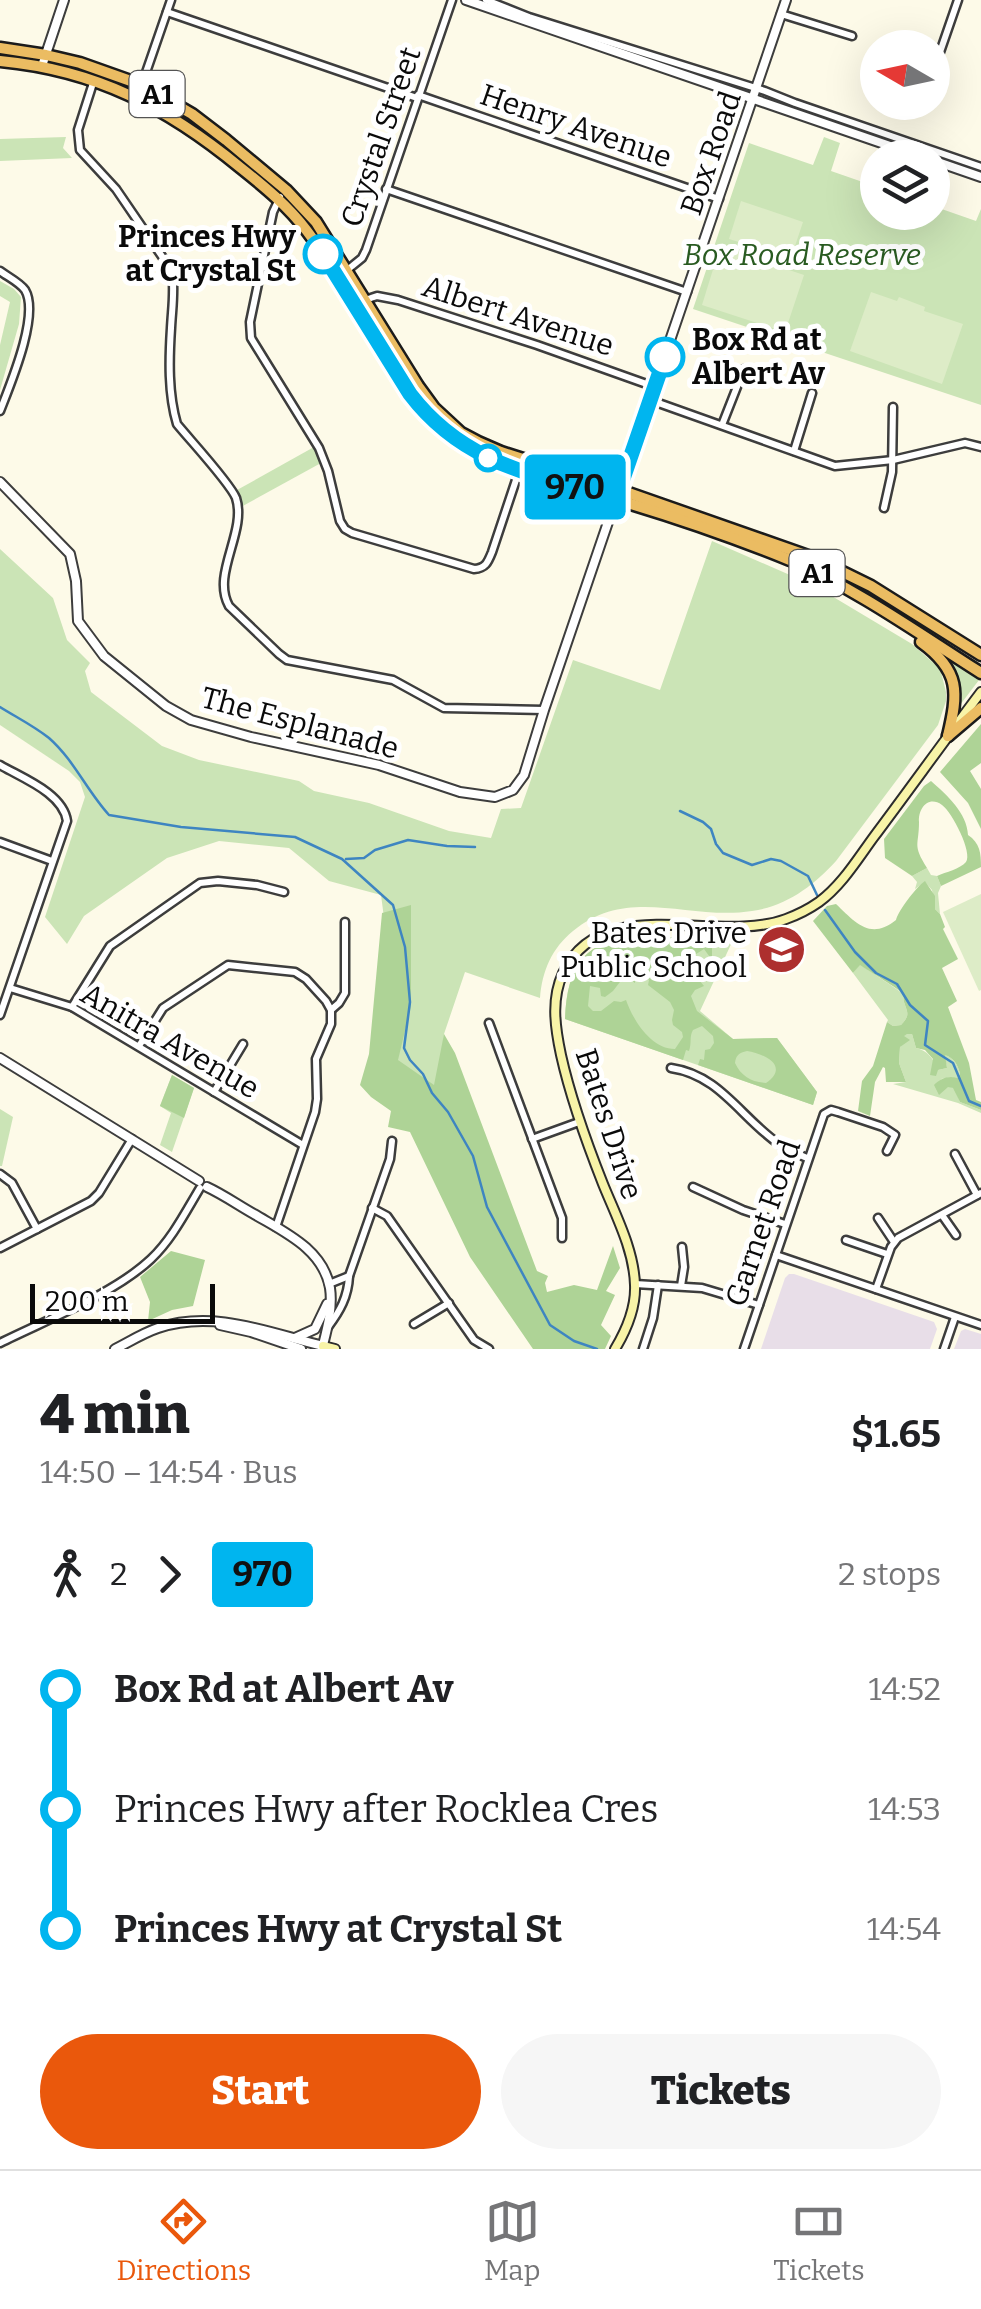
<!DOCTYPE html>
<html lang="en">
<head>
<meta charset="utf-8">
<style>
	body { margin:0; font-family:Bitter,serif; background:#f6f6f6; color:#202124; height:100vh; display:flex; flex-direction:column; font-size:38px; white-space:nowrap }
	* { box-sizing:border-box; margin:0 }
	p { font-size:32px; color:#757577 }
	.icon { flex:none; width:55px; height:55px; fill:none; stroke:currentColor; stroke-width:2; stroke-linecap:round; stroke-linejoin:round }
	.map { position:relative; height:1349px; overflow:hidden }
	.side { display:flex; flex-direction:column; background:#fff; flex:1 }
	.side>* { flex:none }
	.badge { padding:0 20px; border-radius:8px; font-size:35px; line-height:65px }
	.needle { width:65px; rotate:279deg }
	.buttons { position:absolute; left:860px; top:30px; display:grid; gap:20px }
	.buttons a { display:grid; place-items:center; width:90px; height:90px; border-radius:50%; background:#fff; box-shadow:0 10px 40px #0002; font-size:50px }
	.scale { position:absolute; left:30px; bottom:25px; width:185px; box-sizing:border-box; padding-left:10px; border:5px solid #0a0a0a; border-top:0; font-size:28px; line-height:35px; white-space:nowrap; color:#0a0a0a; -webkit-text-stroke:8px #fff; paint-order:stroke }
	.map>.badge { position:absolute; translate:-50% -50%; box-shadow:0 0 0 5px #fff }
	.legs { display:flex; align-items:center; gap:15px; height:110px; padding:0 40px; font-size:32px }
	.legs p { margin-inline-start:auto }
	.head { display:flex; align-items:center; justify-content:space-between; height:170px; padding:0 40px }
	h1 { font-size:55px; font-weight:800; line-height:75px }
	.action { display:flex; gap:20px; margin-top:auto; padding:20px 40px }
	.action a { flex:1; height:115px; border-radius:60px; background:#ea580c; color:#fff; font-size:40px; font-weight:800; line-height:115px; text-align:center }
	.action a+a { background:#f6f6f6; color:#202124 }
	ul { padding:0 40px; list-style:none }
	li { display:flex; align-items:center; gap:35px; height:120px; font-size:38px }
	li i { display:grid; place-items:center; width:15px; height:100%; margin:0 12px; background:currentColor }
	li i::after { content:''; width:25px; height:25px; margin:-12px; border:8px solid; border-radius:50%; background:#fff }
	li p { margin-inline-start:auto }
	li:first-child i { background:linear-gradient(#0000 50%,currentColor 0) }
	li:last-child i { background:linear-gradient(currentColor 50%,#0000 0) }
	.tab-bar { display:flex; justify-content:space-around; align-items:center; height:140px; border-top:2px solid #e0e0e0; background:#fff; font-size:28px; color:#757577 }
	.tab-bar a { display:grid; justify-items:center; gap:5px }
	.tab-bar .selected { color:#ea580c }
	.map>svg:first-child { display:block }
	.industrial { fill:#e8dee8 }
	.green { fill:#cbe4b6 }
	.forest { fill:#aed396; fill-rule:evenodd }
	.pitch { fill:#ddecc7 }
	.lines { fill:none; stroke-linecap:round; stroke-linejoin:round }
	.stream { stroke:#3e85c1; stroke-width:2.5 }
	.minor-casing { stroke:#3d3d3d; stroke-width:11 }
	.tertiary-casing { stroke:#3d3d3d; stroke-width:12 }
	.secondary-casing { stroke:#2c2c2c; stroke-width:12 }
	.trunk-casing { stroke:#1b1b1b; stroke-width:15 }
	.minor { stroke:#fff; stroke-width:6 }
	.tertiary { stroke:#fff; stroke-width:8 }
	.secondary { stroke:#f8f4a8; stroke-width:8 }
	.trunk { stroke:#ebbc62; stroke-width:10 }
	.line-1-casing { stroke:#fff; stroke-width:22 }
	.line-1 { stroke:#00b5ef; stroke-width:15 }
	.stop-1-dot { fill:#fff; stroke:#00b5ef; stroke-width:5 }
	.labels { text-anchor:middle; stroke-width:10; stroke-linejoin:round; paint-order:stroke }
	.shield { fill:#fff; stroke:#545454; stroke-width:2.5 }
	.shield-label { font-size:28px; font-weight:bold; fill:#0a0a0a }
	.street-label { font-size:30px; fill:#0a0a0a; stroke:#fff }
	.stop-label { font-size:30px; font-weight:bold; fill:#0a0a0a; stroke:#fff; text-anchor:end }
	.park-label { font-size:30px; font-style:italic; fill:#295b21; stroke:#fff }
	.poi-label { font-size:30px; fill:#0a0a0a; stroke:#fff; text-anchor:end }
</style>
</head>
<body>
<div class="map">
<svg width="981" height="1349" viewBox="0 0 981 1349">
	<rect width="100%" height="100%" fill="#fdfae8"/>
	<!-- industrial -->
	<g class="industrial">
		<path d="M789 1274H794L934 1322 937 1329 930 1349H761L785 1278Z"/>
		<path d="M965 1329 981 1334V1349H954L961 1331Z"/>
	</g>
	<!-- green -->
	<g class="green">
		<path d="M66 137 63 148 72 158 0 161V139Z"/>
		<path d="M824 137 840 143 831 171 877 187 878 212H932L933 206 976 221 981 209V405L693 309 749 143 813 165Z"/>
		<path d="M0 281 14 289 21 297 19 324 0 390V345L10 302 0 296Z"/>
		<path d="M314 447 321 463 241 507 237 490Z"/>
		<path d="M712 541 815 586 912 644 938 667 941 672 946 692V701L938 725 836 861C813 886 787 906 752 911 689 921 629 885 573 931 552 948 542 971 540 998L465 972 444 1034 439 1134 376 1100 396 1009 381 895 329 881 289 848 219 841 167 858 84 916 67 944 45 917 85 797 80 782 69 771 0 725V549L53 598 67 640 90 663 85 671 91 692 162 746 199 760 299 781 314 791 369 803 449 831 491 838 501 809 521 808 573 660 660 690Z"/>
		<path d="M949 659 979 680 960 705C963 688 959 673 949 659Z"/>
		<path d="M927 868 931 875 937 876 941 886 938 893 940 914 935 909 932 890 925 882 915 889 917 882 912 876Z"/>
		<path d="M639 936 733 940 700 1011 733 1039 777 1038 817 1092 813 1105 565 1019C567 967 584 939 639 936Z"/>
		<path d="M860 964C867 970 901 991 903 994 904 996 903 1000 904 1002 908 1014 910 1015 901 1025L893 1026 887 1022 888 1020 853 973Z"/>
		<path d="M907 1034H912L916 1048C928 1051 933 1058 938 1070L947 1068 944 1054C954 1058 958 1065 960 1074L956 1079 952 1077 941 1079 948 1086 954 1088 960 1102 981 1110V1113L958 1103 893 1084 906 1082 899 1063 900 1047 903 1043 902 1035Z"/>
		<path d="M172 1075 194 1088 172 1152 160 1145 171 1113 160 1106Z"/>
		<path d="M0 1109 13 1117 2 1166H0Z"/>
	</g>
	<!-- forest -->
	<g class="forest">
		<path d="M981 724V763L970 771 981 789V829L968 803 940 772Z"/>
		<path d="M931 781C947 795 967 813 968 835 980 843 981 853 981 867L941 886 937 876C946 872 960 869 966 862 973 853 952 812 942 805 928 795 918 809 919 822 919 846 912 844 927 868L912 876 885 858 884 839 924 786Z"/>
		<path d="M925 881 935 896V909L940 914 945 927 943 929 958 959 942 968 957 1001 948 1007 969 1063 976 1100 981 1102V1110L960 1102 953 1088 948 1087 939 1095 934 1085C940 1079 948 1075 957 1078L960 1074C958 1065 954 1058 945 1055L947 1068 938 1070 936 1076 930 1075 933 1059 925 1050 916 1048 912 1034H907L904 1036 910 1040 900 1047 899 1063 906 1082H886L885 1068 883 1067 875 1082 870 1116 858 1111 862 1081 873 1066 887 1022 893 1026 901 1025C910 1015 908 1014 904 1002 903 1000 904 996 903 994 901 990 867 970 860 965L853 973 813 921 827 906 836 904C855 922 870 941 896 920 898 911 917 886 925 881Z"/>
		<path d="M411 905V1006L398 1060 434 1085 444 1034 455 1053 537 1271 548 1276 545 1283 547 1292 574 1285 597 1290 613 1246 620 1268 606 1291 615 1295 601 1325 611 1336 605 1349H533L470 1257 410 1132 388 1127 391 1111 371 1097 360 1085 369 1054 382 913Z"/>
		<path d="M639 936 712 939V960L704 949 693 956 685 953 684 961 691 966 698 967 702 971 699 980 704 986 695 990 691 996 697 1011 733 1039 777 1038 817 1092 813 1105 698 1065 700 1059 704 1060 705 1050 710 1049 714 1043 713 1036 702 1026 693 1030C689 1037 692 1043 689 1051L686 1050 683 1060 565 1019C567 967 584 939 639 936ZM644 974 649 980 648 985 670 1002 674 1010 672 1020 673 1025 682 1032 683 1037 675 1049C651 1049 633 1020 626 1000L621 1002 614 1001 601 1011H593L588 1006 590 986 600 988 601 996 605 997 613 991 623 978H628L635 983V977L637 975ZM747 1051C765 1054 790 1066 766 1083 751 1082 741 1076 735 1063 736 1055 739 1053 747 1051Z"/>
		<path d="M172 1075 194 1088 184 1118 160 1106Z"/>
		<path d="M171 1251 205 1260 193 1306 172 1310 148 1321 150 1302 140 1277Z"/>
	</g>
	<!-- pitch -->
	<g class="pitch">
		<path d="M741 201 803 222 791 258 729 239Z"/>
		<path d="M720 247 804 275 785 332 702 305Z"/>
		<path d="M871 292 897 301 899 297 925 307 924 311 963 324 942 384 850 351Z"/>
		<path d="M981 894V990L979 991 943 912Z"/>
	</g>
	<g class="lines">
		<!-- stream -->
		<g class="stream">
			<path d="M0 707C16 717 34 726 49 738 74 760 87 791 109 815L181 827 295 837 342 859 393 905 405 947 410 1002 404 1048 410 1060 423 1074 432 1093 448 1112 473 1156 487 1207 550 1325 574 1341 597 1349"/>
			<path d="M680 811 703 822 711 829 716 844 723 853 752 865 771 859 781 861 808 876 817 895"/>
			<path d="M346 859 364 858 375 850 408 840 447 846 475 847"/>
			<path d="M825 910 855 952 876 973 897 984 910 1005 928 1021 925 1045 953 1063 969 1101 981 1106"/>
		</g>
		<defs>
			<g id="minor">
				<path d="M486 0 529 17 765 91 795 103 981 167"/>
				<path d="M167 12 417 98"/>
				<path d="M781 14 852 36"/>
				<path d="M932 64 939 55 958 0"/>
				<path d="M94 80 78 130 80 150 116 189 172 271C175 290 172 308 171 328 169 359 168 394 177 424 190 440 230 483 236 498 247 532 211 574 229 606L279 654 287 660 393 680 444 708 544 710"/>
				<path d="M142 84 171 0"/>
				<path d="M418 95 719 199"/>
				<path d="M386 189 687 292"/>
				<path d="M280 197 273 212 250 322 251 338 319 448 328 471 340 521 345 529 352 533 474 569C486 568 488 562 492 552L519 471"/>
				<path d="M0 271C8 277 19 282 25 290 40 315 10 385 0 411"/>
				<path d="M346 271 362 258 366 250 452 0"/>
				<path d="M365 300 377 296 398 300 537 345 655 387"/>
				<path d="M650 400 835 466 893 460 965 443 981 447"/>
				<path d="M722 425 744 369"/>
				<path d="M794 451 812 393"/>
				<path d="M884 508 892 472 893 407"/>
				<path d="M0 765C22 778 63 793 67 821L0 1015"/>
				<path d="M0 842 52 861"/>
				<path d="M10 988 72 1007 303 1145"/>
				<path d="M72 1007 110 946 200 883 218 881 257 885 284 892"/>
				<path d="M331 1010 339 1003 345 993V922"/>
				<path d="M489 1023 562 1218V1238"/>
				<path d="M139 1046 163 1008 228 965 295 972 306 979 326 1001 331 1010V1024L316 1059 317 1099 315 1112 276 1227"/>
				<path d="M671 1068C720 1075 741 1118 779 1144 787 1150 798 1154 807 1158"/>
				<path d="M214 1092 243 1044"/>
				<path d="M532 1139 579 1122"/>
				<path d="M955 1154 977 1195"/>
				<path d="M0 1174 12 1183 37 1229"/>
				<path d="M693 1187 743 1210 785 1224"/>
				<path d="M372 1208 387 1216 474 1340 489 1349"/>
				<path d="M942 1215 956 1235"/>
				<path d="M878 1218 894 1242"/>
				<path d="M846 1240 887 1254"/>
				<path d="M0 1248 91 1201 99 1193 132 1139"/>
				<path d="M776 1255 981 1325"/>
				<path d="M329 1284 349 1276"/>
				<path d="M635 1284 702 1288 759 1305"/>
				<path d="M681 1286 684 1267 682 1247"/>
				<path d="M876 1289 891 1247 898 1238 981 1193"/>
				<path d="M414 1324 449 1303"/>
				<path d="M328 1327C340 1311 348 1297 349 1276L390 1159 392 1141"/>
				<path d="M0 1343C46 1320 114 1294 151 1259 172 1239 185 1213 200 1188"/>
				<path d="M643 1349 653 1318 658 1285"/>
				<path d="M744 1349 824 1114 831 1110 838 1112 883 1127 895 1135 887 1151"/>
				<path d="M944 1349 955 1317"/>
			</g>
			<g id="tertiary">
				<path d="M466 0 925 158"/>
				<path d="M42 66 64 0"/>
				<path d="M932 160 981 177"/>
				<path d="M0 482 70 554 76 581 78 621 104 656 166 706 191 720 251 737 379 765 460 792 495 797 513 790 524 775 544 710 786 0"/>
				<path d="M0 1058 199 1181"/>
				<path d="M207 1187C224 1195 238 1205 254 1214 284 1232 323 1249 330 1288 333 1308 327 1329 322 1349"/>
				<path d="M220 1325 251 1332 301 1349"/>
				<path d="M295 1338 315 1329 327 1304"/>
				<path d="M115 1349C129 1342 143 1333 158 1328 214 1309 269 1333 323 1346"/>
			</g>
			<g id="secondary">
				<path d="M323 1346 335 1349"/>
				<path d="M615 1349C627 1329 636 1308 635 1285 634 1250 616 1216 603 1184 586 1141 571 1100 561 1055 555 1027 551 999 563 973 602 890 717 945 786 919 797 915 809 909 819 902 841 886 857 860 873 838 909 790 944 741 981 692"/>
			</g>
			<g id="trunk">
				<path d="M0 48 46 55 80 63 142 85 192 114 226 140 286 190 316 222 418 386 434 408 461 433 478 442 501 452 620 490 814 558 871 586 981 655"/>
				<path d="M0 61C96 70 167 107 241 168 265 187 288 206 307 231 345 281 376 340 410 393 467 469 546 477 631 504 684 520 738 539 790 560 858 590 918 633 981 673"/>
				<path d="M921 642C961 671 958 693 948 736"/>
				<path d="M948 736 981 708"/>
			</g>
		</defs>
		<!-- minor casing -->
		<use href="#minor" class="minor-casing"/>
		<!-- tertiary casing -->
		<use href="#tertiary" class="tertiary-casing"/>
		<!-- secondary casing -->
		<use href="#secondary" class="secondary-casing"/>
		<!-- trunk casing -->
		<use href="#trunk" class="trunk-casing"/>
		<!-- minor -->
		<use href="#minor" class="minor"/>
		<!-- tertiary -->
		<use href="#tertiary" class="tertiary"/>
		<!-- secondary -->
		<use href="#secondary" class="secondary"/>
		<!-- trunk -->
		<use href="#trunk" class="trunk"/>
	</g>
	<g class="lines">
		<defs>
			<path id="line-1" d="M323 254 410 394C464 465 536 475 616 499L665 357"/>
		</defs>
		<!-- line-1 casing -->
		<use href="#line-1" class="line-1-casing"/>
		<!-- line-1 -->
		<use href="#line-1" class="line-1"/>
	</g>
	<!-- icons -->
	<defs>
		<symbol id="school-disc" viewBox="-11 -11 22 22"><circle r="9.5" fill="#ad2f2e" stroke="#fff"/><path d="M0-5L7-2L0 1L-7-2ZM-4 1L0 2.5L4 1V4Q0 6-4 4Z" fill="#fff"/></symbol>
	</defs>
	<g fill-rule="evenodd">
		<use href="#school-disc" x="754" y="922" width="55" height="55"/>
	</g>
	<!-- markers -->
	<g class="stop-1-dot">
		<circle cx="323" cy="254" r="18"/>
		<circle cx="665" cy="357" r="18"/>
		<circle cx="488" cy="458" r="12"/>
	</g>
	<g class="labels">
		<!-- shield labels -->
		<g class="shield">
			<rect x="129.5" y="71" width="55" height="46" rx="8"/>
			<rect x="789.5" y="550" width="55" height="46" rx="8"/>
		</g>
		<g class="shield-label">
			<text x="157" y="104">A1</text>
			<text x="817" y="583">A1</text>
		</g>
		<!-- street labels -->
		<g class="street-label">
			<text transform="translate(576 126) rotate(19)" y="10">Henry Avenue</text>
			<text transform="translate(381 137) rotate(-71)" y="10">Crystal Street</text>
			<text transform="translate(711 153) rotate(-71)" y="10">Box Road</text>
			<text transform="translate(518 316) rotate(18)" y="10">Albert Avenue</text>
			<text transform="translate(300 723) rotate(15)" y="10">The Esplanade</text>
			<text transform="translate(170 1041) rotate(30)" y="10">Anitra Avenue</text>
			<text transform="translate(609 1124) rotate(72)" y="10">Bates Drive</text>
			<text transform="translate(763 1223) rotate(-71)" y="10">Garnet Road</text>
		</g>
		<!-- stop labels -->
		<g class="stop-label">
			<text x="296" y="247">Princes Hwy<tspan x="296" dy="34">at Crystal St</tspan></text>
			<text x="692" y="350" text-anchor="start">Box Rd at<tspan x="692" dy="34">Albert Av</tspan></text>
		</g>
		<!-- park labels -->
		<g class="park-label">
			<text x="802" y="265">Box Road Reserve</text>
		</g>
		<!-- poi labels -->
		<g class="poi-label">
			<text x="747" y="943">Bates Drive<tspan x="747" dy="34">Public School</tspan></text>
		</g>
	</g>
</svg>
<div class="buttons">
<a><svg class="needle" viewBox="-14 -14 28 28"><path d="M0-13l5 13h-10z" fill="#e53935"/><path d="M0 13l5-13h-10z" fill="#757577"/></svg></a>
<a><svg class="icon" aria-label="layers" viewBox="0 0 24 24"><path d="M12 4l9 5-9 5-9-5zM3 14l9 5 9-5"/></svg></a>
</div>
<div class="scale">200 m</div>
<b class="badge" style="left:575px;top:487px;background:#00b5ef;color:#111">970</b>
</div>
<section class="side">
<div class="head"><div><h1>4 min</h1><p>14:50 – 14:54 · Bus</p></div><b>$1.65</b></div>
<div class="legs"><svg class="icon" aria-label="walk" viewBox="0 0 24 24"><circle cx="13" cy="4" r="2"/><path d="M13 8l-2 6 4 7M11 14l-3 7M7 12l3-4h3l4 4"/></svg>2<svg class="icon" aria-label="forward" viewBox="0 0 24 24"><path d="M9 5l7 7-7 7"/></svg><b class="badge" style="background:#00b5ef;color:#111">970</b><p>2 stops</p></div>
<ul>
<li><i style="color:#00b5ef"></i><b>Box Rd at Albert Av</b><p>14:52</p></li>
<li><i style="color:#00b5ef"></i><span>Princes Hwy after Rocklea Cres</span><p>14:53</p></li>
<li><i style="color:#00b5ef"></i><b>Princes Hwy at Crystal St</b><p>14:54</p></li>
</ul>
<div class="action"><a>Start</a><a>Tickets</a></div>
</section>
<nav class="tab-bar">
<a class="selected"><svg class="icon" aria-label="directions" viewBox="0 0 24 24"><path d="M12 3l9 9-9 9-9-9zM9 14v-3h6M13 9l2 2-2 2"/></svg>Directions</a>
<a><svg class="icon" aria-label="map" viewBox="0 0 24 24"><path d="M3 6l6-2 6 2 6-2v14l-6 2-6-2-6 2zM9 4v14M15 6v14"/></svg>Map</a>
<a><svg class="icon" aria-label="tickets" viewBox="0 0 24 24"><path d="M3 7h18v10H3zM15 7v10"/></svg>Tickets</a>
</nav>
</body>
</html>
